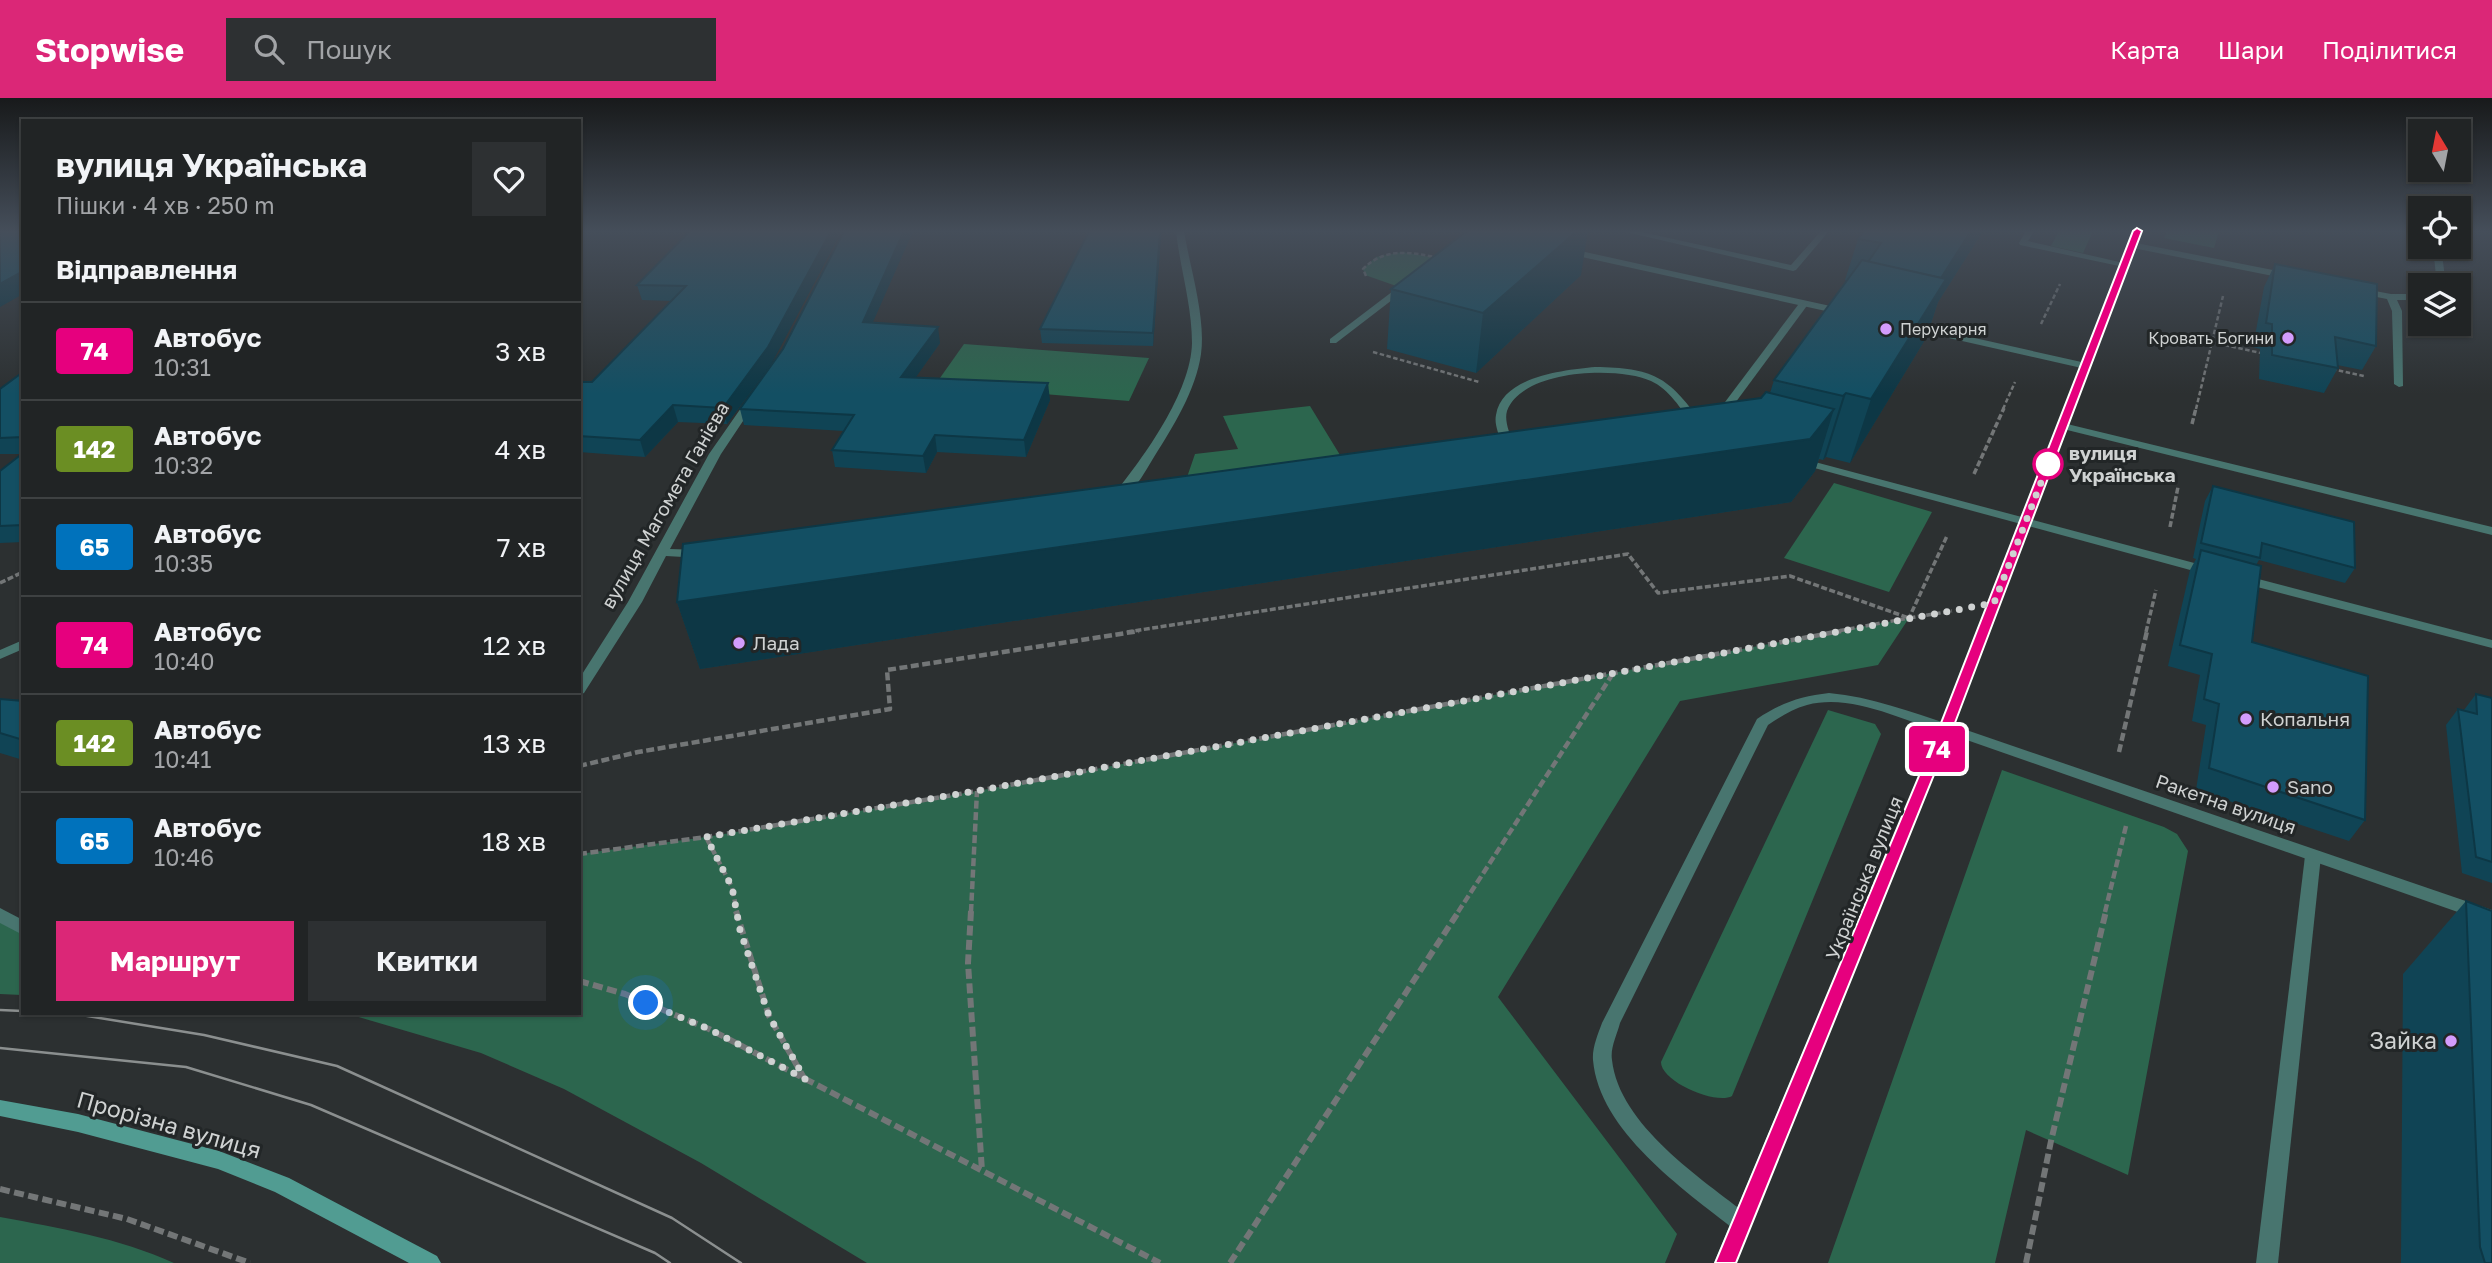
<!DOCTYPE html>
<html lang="uk">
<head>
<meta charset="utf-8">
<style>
	body { margin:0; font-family:"Golos Text",sans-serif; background:#2d3032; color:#f1f3f6; height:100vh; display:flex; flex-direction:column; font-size:26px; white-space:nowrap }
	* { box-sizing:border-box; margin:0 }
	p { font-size:23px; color:#a2a4a7 }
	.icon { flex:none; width:38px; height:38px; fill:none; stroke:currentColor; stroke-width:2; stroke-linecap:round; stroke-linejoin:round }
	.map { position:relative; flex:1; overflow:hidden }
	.details { position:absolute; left:21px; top:21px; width:560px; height:896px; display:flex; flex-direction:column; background:#212425; border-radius:0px; box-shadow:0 2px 5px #0004,0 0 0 2px #3e4142 }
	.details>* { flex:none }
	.badge { padding:0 14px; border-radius:5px; font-size:24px; line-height:46px }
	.needle { width:46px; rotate:350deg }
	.tools { position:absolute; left:2408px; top:21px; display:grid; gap:14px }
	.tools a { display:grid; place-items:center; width:63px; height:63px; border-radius:0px; background:#212425; box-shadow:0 2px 5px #0004,0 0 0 2px #3e4142; font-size:35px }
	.you { position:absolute; width:35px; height:35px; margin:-18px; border:5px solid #fff; border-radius:50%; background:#1a73e8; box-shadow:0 0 0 10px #1a73e833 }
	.map>.badge { position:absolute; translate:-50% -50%; box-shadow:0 0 0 4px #fff }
	h2 { padding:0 35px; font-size:26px; line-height:63px }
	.round { display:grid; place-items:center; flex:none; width:74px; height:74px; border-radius:0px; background:#2d3032 }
	.head { display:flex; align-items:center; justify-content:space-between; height:119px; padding:0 35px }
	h1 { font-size:33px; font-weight:700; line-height:52px }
	.action { display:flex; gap:14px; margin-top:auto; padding:14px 35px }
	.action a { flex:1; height:80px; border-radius:0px; background:#db2777; color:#fff; font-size:28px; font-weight:700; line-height:80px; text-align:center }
	.action a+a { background:#2d3032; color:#f1f3f6 }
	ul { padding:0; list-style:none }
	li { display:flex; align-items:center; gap:21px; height:98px; padding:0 35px; border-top:2px solid #3e4142 }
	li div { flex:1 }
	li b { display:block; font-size:26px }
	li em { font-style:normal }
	li .badge { min-width:77px; font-weight:700; text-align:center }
	header { display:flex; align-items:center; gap:42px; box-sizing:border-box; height:98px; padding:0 35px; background:#db2777; color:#fff }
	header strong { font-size:33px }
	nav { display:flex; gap:38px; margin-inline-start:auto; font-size:24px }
	.search { width:490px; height:63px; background:#2d3032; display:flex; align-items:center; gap:18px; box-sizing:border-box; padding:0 24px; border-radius:0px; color:#a2a4a7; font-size:26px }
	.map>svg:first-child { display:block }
	.green { fill:#2c664e }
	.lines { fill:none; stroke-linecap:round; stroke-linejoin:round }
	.path-far3 { stroke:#737677; stroke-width:2.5; stroke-dasharray:4.5 2.5; stroke-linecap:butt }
	.path-far2 { stroke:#737677; stroke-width:3.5; stroke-dasharray:6 2.5; stroke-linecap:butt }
	.path-far1 { stroke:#737677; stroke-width:4.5; stroke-dasharray:8 3.5; stroke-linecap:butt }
	.path { stroke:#737677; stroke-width:6; stroke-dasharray:10 4.5; stroke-linecap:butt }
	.lane { fill:#48756f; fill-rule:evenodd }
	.street { fill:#48756f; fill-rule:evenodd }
	.secondary { fill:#519c92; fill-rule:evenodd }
	.tram { stroke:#8b8f8f; stroke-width:2.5 }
	.wall { fill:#104455 }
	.shaded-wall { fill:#0d3745 }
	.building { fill:#134f63; stroke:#0d3745; stroke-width:2 }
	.line { fill:#e6007e; stroke:#fff; stroke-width:2 }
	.walk { stroke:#cfd2d2; stroke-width:7; stroke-dasharray:0 12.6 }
	.poi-dot { fill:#d39cfc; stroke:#222627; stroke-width:2.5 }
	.stop-dot { fill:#fff; stroke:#e6007e; stroke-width:3.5 }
	.labels { text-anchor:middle; stroke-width:6; stroke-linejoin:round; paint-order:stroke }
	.far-poi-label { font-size:16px; fill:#cfd2d2; stroke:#222627; text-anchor:start }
	.stop-label { font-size:19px; font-weight:bold; fill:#cfd2d2; stroke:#222627; text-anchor:start }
	.street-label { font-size:19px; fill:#cfd2d2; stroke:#222627 }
	.poi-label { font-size:19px; fill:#cfd2d2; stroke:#222627; text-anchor:start }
	.near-poi-label { font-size:23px; fill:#cfd2d2; stroke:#222627; text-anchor:end }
	.near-street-label { font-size:23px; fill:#cfd2d2; stroke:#222627 }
</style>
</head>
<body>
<header>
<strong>Stopwise</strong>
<div class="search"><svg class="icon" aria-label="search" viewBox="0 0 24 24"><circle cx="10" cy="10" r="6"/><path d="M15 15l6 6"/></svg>Пошук</div>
<nav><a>Карта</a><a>Шари</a><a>Поділитися</a></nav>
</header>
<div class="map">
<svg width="2492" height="1165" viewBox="0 0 2492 1165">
	<rect width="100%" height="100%" fill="#2c3031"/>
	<!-- green -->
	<g class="green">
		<path d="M2059 133H2093L2083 155 2051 148Z"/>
		<path d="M2167 133H2219L2214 150 2164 140Z"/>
		<path d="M1402 154 1442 161 1402 190 1365 177 1363 171 1376 159Z"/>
		<path d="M964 246 1149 260 1129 303 935 287Z"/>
		<path d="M1310 308 1351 375 1185 385 1195 356 1238 351 1223 318Z"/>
		<path d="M1834 385 1932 414 1889 494 1784 460Z"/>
		<path d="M1909 520 1878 567 1680 603 1498 899 1677 1136 1665 1165H867L701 1065 564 991 481 955 345 915H579V756L706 739 977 693Z"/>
		<path d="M1828 612 1875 626 1881 636 1732 998C1716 1007 1661 984 1661 964Z"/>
		<path d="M2002 672 2164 729 2177 736 2188 753 2128 1077 2026 1032 1995 1165H1828Z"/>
		<path d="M0 817 23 830 22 897 0 896Z"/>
		<path d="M0 1119C59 1130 119 1140 174 1165H0Z"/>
	</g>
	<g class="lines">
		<!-- path-far3 -->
		<g class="path-far3">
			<path d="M1366 178 1363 171C1385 149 1411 154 1439 160"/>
			<path d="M2041 226 2060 186"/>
			<path d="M2211 244 2265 256"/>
			<path d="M1373 254 1479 284"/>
			<path d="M2332 271 2364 278"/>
			<path d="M2003 311 2015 284"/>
			<path d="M2196 311 2223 198"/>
		</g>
		<!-- path-far2 -->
		<g class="path-far2">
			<path d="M2192 326 2196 310"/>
			<path d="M1974 376 2004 310"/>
			<path d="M2170 429 2178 389"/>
			<path d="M0 485 23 474"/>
			<path d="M1127 534 1628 456 1658 495 1790 478 1909 520 1952 513"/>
			<path d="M1832 534 1909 520 1947 438"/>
			<path d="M2146 534 2156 492"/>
		</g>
		<!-- path-far1 -->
		<g class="path-far1">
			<path d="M2119 654 2147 533"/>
			<path d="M579 668 638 654 890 611 887 572 1139 533"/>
			<path d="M706 739 732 789 737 814"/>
			<path d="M579 756 706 739 977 693 1841 533"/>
			<path d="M971 814 977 693"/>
			<path d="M1458 814 1614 574"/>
			<path d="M2105 814 2126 728"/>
		</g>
		<!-- path -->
		<g class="path">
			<path d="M736 813 769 918 804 980"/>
			<path d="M971 813 968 865 982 1073"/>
			<path d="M579 883 625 896 709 931 1160 1165"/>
			<path d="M0 1091 127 1121 250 1165"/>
			<path d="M1230 1165 1459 813"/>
			<path d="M2026 1165 2051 1043 2106 813"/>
		</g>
		<!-- lane -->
		<g class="lane">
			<path d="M1622 133H1637L1791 167 1821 133H1829L1796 172 1793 173Z"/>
			<path d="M2026 133H2034L2028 143 2128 166 2124 169 2020 147 2019 145Z"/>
			<path d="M2131 144 2288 175 2293 178 2288 181 2128 149 2127 147Z"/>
			<path d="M2433 149H2441L2446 187H2437Z"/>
			<path d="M1401 187 1409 189 1336 245H1330V241Z"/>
			<path d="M2359 190 2391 196H2420V202H2397L2402 213 2403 288 2399 289 2394 286 2392 213 2387 201 2356 195 2354 193Z"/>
			<path d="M1801 203 1809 205 1724 320H1716V316Z"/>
			<path d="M1595 269C1653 270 1668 278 1701 324L1700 326H1692C1681 311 1669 291 1651 283 1618 268 1522 271 1507 313 1504 323 1510 336 1513 345L1506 351H1498L1496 349 1501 344C1499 336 1494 326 1496 317 1502 278 1565 272 1595 269Z"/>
			<path d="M2063 325 2492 429V437L2059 330 2058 328Z"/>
			<path d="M1800 360 2213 470 2215 473 2213 476H2205L1796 365 1794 363Z"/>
			<path d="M2243 477 2492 542V550L2238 484 2237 481 2238 478Z"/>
			<path d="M1829 595C1872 599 1911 614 1951 627L1953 630 1946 635C1902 623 1853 595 1807 607 1792 611 1780 619 1768 627L1620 925C1617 937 1610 950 1612 962 1619 1027 1702 1081 1749 1118L1752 1125 1749 1132 1742 1135 1735 1132C1683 1091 1599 1033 1593 962 1592 950 1598 936 1602 925L1757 621C1781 605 1801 598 1829 595Z"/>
			<path d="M2313 752 2319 754 2321 758 2278 1165H2256L2305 758 2307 754Z"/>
		</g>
		<!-- street -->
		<g class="street">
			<path d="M1176 133H1184C1190 170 1206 219 1201 256 1196 292 1173 329 1154 359 1146 372 1135 394 1120 400L1114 396C1144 359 1191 294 1192 245 1192 207 1180 170 1176 133Z"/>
			<path d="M1567 150 1844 211 1849 214 1844 217 1564 155 1563 153Z"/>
			<path d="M1912 226 2086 265 2091 268 2086 271 1909 231V227Z"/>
			<path d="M752 299 757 302 721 356 670 451 701 452 707 456 701 460 666 458 642 504 584 595 579 597V581L628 504 709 356 748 300Z"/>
			<path d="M23 542V551L0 561V552Z"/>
			<path d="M1946 625 2492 812V826L1941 633 1939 630 1941 627Z"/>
			<path d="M0 810 23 822V837L0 825Z"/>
		</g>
		<!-- secondary -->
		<g class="secondary">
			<path d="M2134 133H2142L1953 630 1736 1165H1714L1939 630Z"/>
			<path d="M0 1002 78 1016 219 1053 289 1080 437 1158 441 1165H409L275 1094 218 1071 78 1034 0 1018Z"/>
		</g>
		<!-- tram -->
		<g class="tram">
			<path d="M0 912 23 913"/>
			<path d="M69 915 204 937 337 968 672 1120 741 1165"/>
			<path d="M0 950 186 969 311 1007 655 1155 670 1165"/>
		</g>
	</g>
	<!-- wall -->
	<g class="wall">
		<path d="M690 133 772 265 727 326 678 324 645 359 579 354V284H592L672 203 642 202 637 187Z"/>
		<path d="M844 133H913L872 225 940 245 915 280 1050 302 1026 359 937 354 926 375 835 369 832 352 844 333 744 327 740 311 783 251Z"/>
		<path d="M1089 133H1161L1153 248 1042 245 1040 231Z"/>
		<path d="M1864 133H1983L1938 204 1926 240 1850 365 1826 359 1823 362 1819 361 1815 373 1791 404 700 571 677 504 1761 300 1770 295 1774 282 1847 183 1845 182 1858 141Z"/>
		<path d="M2275 166 2376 248 2362 272 2337 267 2338 270 2324 295 2259 281 2260 251 2253 249 2264 189Z"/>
		<path d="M1581 177 1476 275 1387 251 1391 191Z"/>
		<path d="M23 274V444L0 445V373L21 356H0V291Z"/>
		<path d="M2213 388 2355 470 2345 485 2259 462 2256 467 2252 544 2365 722 2349 743 2196 692 2206 627 2192 623 2200 577 2168 568 2190 472 2196 461 2193 460 2205 403Z"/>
		<path d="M2476 596 2492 600V785L2462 775 2446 627 2458 611 2464 612Z"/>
		<path d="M0 601 23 603V662L0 655Z"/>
		<path d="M2466 803 2492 1165H2401L2403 876Z"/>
	</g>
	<!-- shaded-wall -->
	<g class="shaded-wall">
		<path d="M831 133H842L772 265 727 326 723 310Z"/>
		<path d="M904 133H913L866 240 863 224Z"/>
		<path d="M1160 133 1161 138 1153 248V235Z"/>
		<path d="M1577 133H1588L1581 177 1476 275 1483 215Z"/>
		<path d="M1971 133H1983L1938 204 1926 240 1850 365 1871 301 1939 183Z"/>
		<path d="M23 173V196L0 209V186Z"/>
		<path d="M938 229 940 245 904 296 901 279Z"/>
		<path d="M1048 285 1050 302 1026 359 1024 342Z"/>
		<path d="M1846 295 1826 359 1823 362 1843 298Z"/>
		<path d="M673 307 678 324 645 359 640 342Z"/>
		<path d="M1834 311 1815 373 1791 404 700 571 677 504Z"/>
		<path d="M935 337 937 354 926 375 923 358Z"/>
	</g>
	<!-- building -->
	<g class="building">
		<path d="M0 133H23V173L0 186Z"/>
		<path d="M690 133H831L768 249 723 310 673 307 640 342 579 338V284H592L686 188 637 187Z"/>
		<path d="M844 133H904L863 224 938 229 901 279 1048 285 1024 342 935 337 923 358 832 352 854 317 740 311 783 251Z"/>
		<path d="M1089 133H1160L1153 235 1040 231Z"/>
		<path d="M1467 133H1577L1483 215 1391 191Z"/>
		<path d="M1864 133H1971L1941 180 1868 164 1881 145 1858 141Z"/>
		<path d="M1862 162 1946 181 1871 301 1846 295 1843 298 1774 282Z"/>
		<path d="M2275 166 2377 186 2376 248 2335 239 2338 270 2272 257V226L2266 225Z"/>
		<path d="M23 274V339L0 340V291Z"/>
		<path d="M1766 294 1834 311 1810 341 677 504 683 446 1761 300Z"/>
		<path d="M23 355V427L0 428V373Z"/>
		<path d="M2213 388 2354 424 2355 470 2262 445 2260 460 2201 445Z"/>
		<path d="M2201 452 2261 468 2252 544 2368 578 2365 722 2209 670 2219 606 2204 601 2212 556 2180 547Z"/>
		<path d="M2476 596 2492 600V764L2476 759 2458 611 2477 616Z"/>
		<path d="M0 601 23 603V642L0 635Z"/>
		<path d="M2466 803 2492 813V1165H2485L2480 1149Z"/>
	</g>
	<!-- sky -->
	<linearGradient id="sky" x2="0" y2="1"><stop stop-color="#181a1b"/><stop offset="0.45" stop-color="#454e5a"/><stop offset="1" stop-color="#454e5a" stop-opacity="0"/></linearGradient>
	<rect width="2492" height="296" fill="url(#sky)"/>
	<!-- line -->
	<path class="line" d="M2137 130 2142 133 1953 630 1736 1165H1715L1939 630 2133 133Z"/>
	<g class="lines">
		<!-- walk -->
		<path class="walk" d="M646 905 709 931 805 981 769 918 740 832 732 789 706 739 976 693 1994 505 2051 359 2048 366"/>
	</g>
	<!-- markers -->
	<g class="poi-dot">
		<circle cx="1886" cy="231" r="7"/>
		<circle cx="2288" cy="240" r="7"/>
		<circle cx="739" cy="545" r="7"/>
		<circle cx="2246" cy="621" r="7"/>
		<circle cx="2273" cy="689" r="7"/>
		<circle cx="2451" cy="943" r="7"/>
	</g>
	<circle class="stop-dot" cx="2048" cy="366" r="14"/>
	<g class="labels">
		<!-- far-poi labels -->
		<g class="far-poi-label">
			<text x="1900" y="237">Перукарня</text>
			<text x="2274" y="246" text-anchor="end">Кровать Богини</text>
		</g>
		<!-- stop labels -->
		<g class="stop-label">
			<text x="2069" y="362">вулиця<tspan x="2069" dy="22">Українська</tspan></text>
		</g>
		<!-- street labels -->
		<g class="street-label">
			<text transform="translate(665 407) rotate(-60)" y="7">вулиця Магомета Ганієва</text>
			<text transform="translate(2226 706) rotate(19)" y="7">Ракетна вулиця</text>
			<text transform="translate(1864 780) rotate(-68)" y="7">Українська вулиця</text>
		</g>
		<!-- poi labels -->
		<g class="poi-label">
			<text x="753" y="552">Лада</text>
			<text x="2260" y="628">Копальня</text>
			<text x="2287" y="696">Sano</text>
		</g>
		<!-- near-poi labels -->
		<g class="near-poi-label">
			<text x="2437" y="951">Зайка</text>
		</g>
		<!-- near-street labels -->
		<g class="near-street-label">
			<text transform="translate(169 1027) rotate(16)" y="8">Прорізна вулиця</text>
		</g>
	</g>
</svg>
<div class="tools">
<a><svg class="needle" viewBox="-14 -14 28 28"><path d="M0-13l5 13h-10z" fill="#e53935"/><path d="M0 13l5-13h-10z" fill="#a2a4a7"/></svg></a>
<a><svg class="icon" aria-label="locate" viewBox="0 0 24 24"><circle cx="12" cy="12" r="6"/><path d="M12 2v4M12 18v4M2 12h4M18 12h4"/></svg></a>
<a><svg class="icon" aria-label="layers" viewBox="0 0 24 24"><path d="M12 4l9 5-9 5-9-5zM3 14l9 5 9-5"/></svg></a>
</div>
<div class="you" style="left:646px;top:905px"></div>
<b class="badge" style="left:1937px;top:651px;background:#e6007e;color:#fff">74</b>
<section class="details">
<div class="head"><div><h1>вулиця Українська</h1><p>Пішки · 4 хв · 250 m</p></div><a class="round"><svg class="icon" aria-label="heart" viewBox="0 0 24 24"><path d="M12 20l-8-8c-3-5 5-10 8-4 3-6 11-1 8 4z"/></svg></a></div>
<h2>Відправлення</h2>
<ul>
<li><span class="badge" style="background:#e6007e;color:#fff">74</span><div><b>Автобус</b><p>10:31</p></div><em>3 хв</em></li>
<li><span class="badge" style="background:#6b8e23;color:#fff">142</span><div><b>Автобус</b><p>10:32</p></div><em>4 хв</em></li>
<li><span class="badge" style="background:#0072bc;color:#fff">65</span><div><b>Автобус</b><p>10:35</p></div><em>7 хв</em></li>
<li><span class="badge" style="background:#e6007e;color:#fff">74</span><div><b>Автобус</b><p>10:40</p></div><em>12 хв</em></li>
<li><span class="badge" style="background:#6b8e23;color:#fff">142</span><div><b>Автобус</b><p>10:41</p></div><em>13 хв</em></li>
<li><span class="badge" style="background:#0072bc;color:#fff">65</span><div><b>Автобус</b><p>10:46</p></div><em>18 хв</em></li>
</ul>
<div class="action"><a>Маршрут</a><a>Квитки</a></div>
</section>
</div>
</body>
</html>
